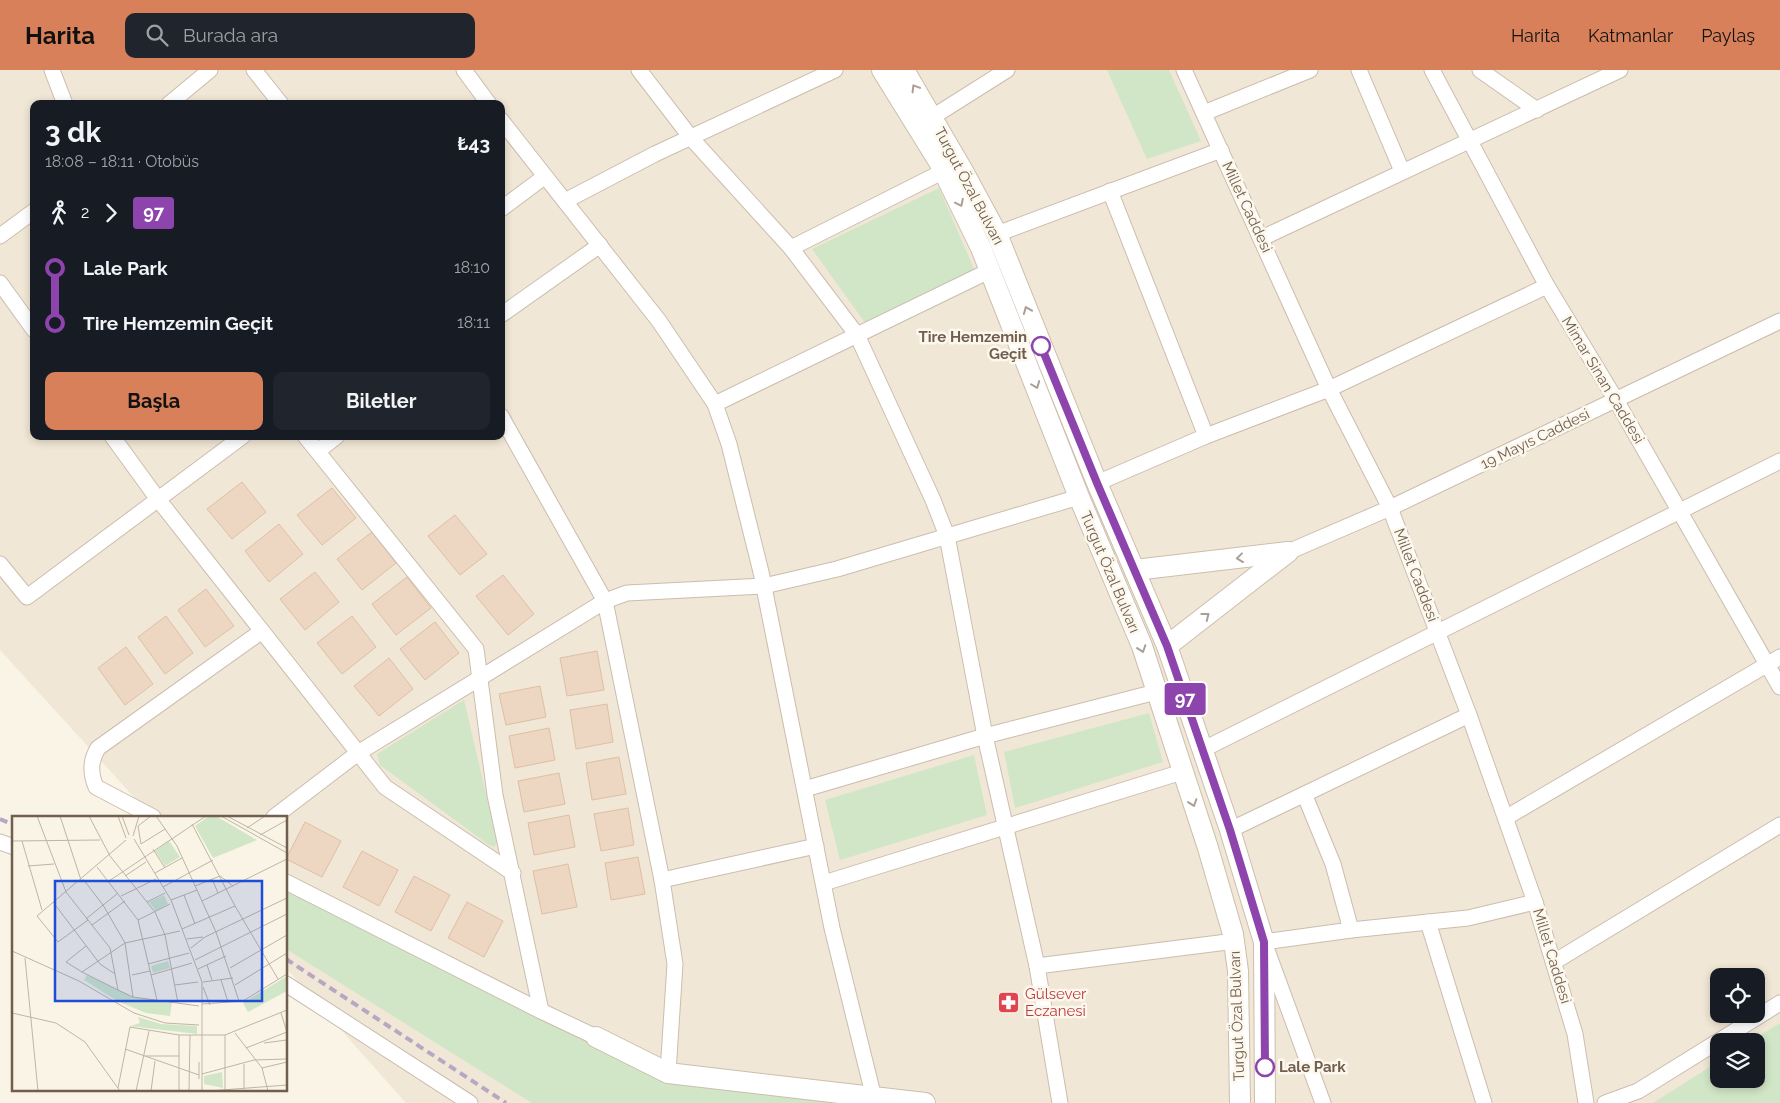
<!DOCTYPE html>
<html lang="tr">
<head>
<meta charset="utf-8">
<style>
	body { margin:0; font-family:Raleway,sans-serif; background:#20242c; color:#f1f3f6; height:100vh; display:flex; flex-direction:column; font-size:19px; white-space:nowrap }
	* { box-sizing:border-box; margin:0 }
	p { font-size:16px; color:#9ea1a6 }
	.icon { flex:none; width:28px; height:28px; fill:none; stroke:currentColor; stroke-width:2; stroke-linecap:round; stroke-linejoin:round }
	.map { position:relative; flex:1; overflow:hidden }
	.details { position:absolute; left:30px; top:30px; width:475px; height:340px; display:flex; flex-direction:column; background:#171b24; border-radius:10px; box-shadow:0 2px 8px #0003 }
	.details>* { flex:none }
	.badge { padding:0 10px; border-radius:4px; font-size:18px; line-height:32px }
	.fabs { position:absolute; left:1710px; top:898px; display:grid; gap:10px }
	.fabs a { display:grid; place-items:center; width:55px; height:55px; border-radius:10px; background:#171b24; box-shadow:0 2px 8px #0003; font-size:25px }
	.map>.badge { position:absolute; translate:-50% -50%; box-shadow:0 0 0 2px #fff }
	.legs { display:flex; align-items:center; gap:8px; height:55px; padding:0 15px; font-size:16px }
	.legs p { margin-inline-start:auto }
	.summary { display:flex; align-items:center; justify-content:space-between; height:85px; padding:0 15px }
	h1 { font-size:28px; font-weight:700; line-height:38px }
	.primary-button { display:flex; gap:10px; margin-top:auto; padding:10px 15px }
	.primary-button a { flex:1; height:58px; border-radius:10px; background:#d88059; color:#111; font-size:20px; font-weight:700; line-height:58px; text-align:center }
	.primary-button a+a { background:#20242c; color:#f1f3f6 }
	ul { padding:0 15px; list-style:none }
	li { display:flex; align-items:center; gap:18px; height:55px; font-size:19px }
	li i { display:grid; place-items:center; width:8px; height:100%; margin:0 6px; background:currentColor }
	li i::after { content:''; width:12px; height:12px; margin:-6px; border:4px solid; border-radius:50%; background:#171b24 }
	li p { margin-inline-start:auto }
	li:first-child i { background:linear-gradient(#0000 50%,currentColor 0) }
	li:last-child i { background:linear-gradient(currentColor 50%,#0000 0) }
	header { display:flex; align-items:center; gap:30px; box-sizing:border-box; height:70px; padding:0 25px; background:#d88059; color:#111 }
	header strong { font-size:24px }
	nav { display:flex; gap:28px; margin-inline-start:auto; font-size:18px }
	.search { width:350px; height:45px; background:#20242c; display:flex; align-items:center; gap:12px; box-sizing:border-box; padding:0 18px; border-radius:10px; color:#9ea1a6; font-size:19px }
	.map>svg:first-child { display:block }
	.residential { fill:#f1e7d6; fill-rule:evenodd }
	.green { fill:#d1e6c7 }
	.building { fill:#edd6c2; stroke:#debfa4 }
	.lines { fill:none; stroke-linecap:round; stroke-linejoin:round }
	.street-casing { stroke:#cbbdae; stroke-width:17 }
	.secondary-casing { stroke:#cdbeac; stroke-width:22 }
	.street { stroke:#fff; stroke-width:15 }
	.secondary { stroke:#fff; stroke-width:20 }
	.rail { stroke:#b8a7c3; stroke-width:4; stroke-dasharray:8 5; stroke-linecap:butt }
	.oneway { stroke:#aa9e95 }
	.line-1-casing { stroke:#fff; stroke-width:11 }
	.line-1 { stroke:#8e44ad; stroke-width:8 }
	.stop-1-dot { fill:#fff; stroke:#8e44ad; stroke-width:2.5 }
	.labels { text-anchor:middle; stroke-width:5; stroke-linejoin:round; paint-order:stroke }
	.street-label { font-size:15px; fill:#715e4e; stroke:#fdf8ed }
	.stop-label { font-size:15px; font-weight:bold; fill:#715e4e; stroke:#fdf8ed; text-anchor:end }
	.health-label { font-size:15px; fill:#be3a42; stroke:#fdf8ed; text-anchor:start }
	.inset-road { fill:none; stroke:#bfb4a5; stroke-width:1 }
	.view { fill:#1d4ed8; fill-opacity:0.15; stroke:#1d4ed8; stroke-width:2.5 }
	.inset-edge { fill:none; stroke:#715e4e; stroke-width:2.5 }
</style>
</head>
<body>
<header>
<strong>Harita</strong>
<div class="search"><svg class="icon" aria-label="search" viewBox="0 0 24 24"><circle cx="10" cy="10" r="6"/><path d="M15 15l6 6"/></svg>Burada ara</div>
<nav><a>Harita</a><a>Katmanlar</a><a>Paylaş</a></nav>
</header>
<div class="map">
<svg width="1780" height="1033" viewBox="0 0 1780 1033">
	<rect width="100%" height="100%" fill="#faf4e7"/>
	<!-- residential -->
	<path class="residential" d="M0 0H1780V1033H406L286 898V747H152L0 580ZM34 34H501V366H34ZM1719 906H1756V944H1719ZM1719 971H1756V1009H1719Z"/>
	<!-- green -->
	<g class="green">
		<path d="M1107 0H1169L1201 71 1147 89Z"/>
		<path d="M939 118 974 199 866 254 812 179Z"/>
		<path d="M464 630 497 771 495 777 489 775 380 695 377 684Z"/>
		<path d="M1149 643 1163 692 1015 738 1004 682Z"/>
		<path d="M974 685 987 745 840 790 825 730Z"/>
		<path d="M286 812 668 1003 935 1033H532L286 879Z"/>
		<path d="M1780 953V1033H1653L1719 991V1009H1756V971H1750Z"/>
	</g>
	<!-- building -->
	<g class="building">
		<path d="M242 412 266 442 232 469 207 439Z"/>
		<path d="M332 418 356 448 322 475 297 445Z"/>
		<path d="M455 445 487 484 460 505 428 466Z"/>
		<path d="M279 454 303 484 269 512 245 481Z"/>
		<path d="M372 462 396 493 362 520 337 489Z"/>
		<path d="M315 502 339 532 305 560 280 529Z"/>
		<path d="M503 505 534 544 508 565 476 526Z"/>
		<path d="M407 507 431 538 396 565 372 534Z"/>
		<path d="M206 519 234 556 205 577 178 540Z"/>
		<path d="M166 546 193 583 165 604 138 567Z"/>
		<path d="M352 546 376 577 342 604 317 573Z"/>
		<path d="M435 552 459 583 425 610 400 579Z"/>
		<path d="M126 577 153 614 125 635 98 598Z"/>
		<path d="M597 581 604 620 567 626 560 588Z"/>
		<path d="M389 588 413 619 379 646 354 616Z"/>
		<path d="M540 616 546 647 506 655 499 624Z"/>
		<path d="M607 634 613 672 576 679 570 640Z"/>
		<path d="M549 658 555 690 515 698 509 666Z"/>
		<path d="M619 687 626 724 592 730 586 693Z"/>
		<path d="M559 703 565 734 524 742 518 711Z"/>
		<path d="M628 738 634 775 601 781 594 744Z"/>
		<path d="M569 745 575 777 534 785 528 753Z"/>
		<path d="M305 752 341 771 322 807 286 789Z"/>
		<path d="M362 781 398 800 379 836 343 817Z"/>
		<path d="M638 787 645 824 611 830 605 793Z"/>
		<path d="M568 794 577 837 542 844 533 801Z"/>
		<path d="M414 806 450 825 431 861 395 842Z"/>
		<path d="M467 832 503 851 484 887 448 868Z"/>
	</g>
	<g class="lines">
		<defs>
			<g id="street">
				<path d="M52 0 65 34"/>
				<path d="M254 0 281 34"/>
				<path d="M464 0 489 34"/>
				<path d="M639 0 692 69 791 178 857 265 933 430 947 466 985 666 1037 896 1060 1033"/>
				<path d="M1184 0 1329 319 1390 438 1469 645 1535 832 1575 964 1586 1033"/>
				<path d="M1359 0 1402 101"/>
				<path d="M1432 0 1547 216 1616 330 1780 617"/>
				<path d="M1480 0 1537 40"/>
				<path d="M169 34 210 0"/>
				<path d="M1204 43 1310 0"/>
				<path d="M501 50 659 251 715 334 729 374 761 502 832 858 874 1028"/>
				<path d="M923 53 1007 0"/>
				<path d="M1110 121 1206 366"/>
				<path d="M565 131 655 84 835 0"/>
				<path d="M501 139 544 107"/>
				<path d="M997 164 1221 80"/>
				<path d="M0 166 34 141"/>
				<path d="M1262 168 1620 0"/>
				<path d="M791 178 944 101"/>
				<path d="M0 213 34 260"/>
				<path d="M501 245 600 175"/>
				<path d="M715 334 991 200"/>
				<path d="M501 346 605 531 662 810 675 894 668 1003"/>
				<path d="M112 366 157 428 385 717 513 803"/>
				<path d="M305 366 476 579 495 725 541 941 596 967"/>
				<path d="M318 381 337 366"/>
				<path d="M1097 413 1206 366 1329 319 1547 216"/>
				<path d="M1288 482 1390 438 1780 251"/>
				<path d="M0 494 27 527 243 366"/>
				<path d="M1202 680 1780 391"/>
				<path d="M805 719 985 666 1156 622"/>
				<path d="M1305 726 1333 794 1351 860"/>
				<path d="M153 747 96 717C90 703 90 691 98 678L262 561"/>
				<path d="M274 747 358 683 605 531 627 523 764 516 837 499 1079 427"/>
				<path d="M1507 747 1780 587"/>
				<path d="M1230 760 1469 645"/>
				<path d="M0 772 14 777"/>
				<path d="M662 810 816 776"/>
				<path d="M286 812 541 941"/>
				<path d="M824 813 1182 702"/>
				<path d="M1428 852 1484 1033"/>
				<path d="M1554 892 1780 755"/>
				<path d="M1037 896 1235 871"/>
				<path d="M286 914 470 1033"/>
				<path d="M1323 1033 1264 872 1351 860 1468 848 1535 832"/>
				<path d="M1605 1033 1638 1021 1780 933"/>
			</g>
			<g id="secondary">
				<path d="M882 0 939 92 981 178 1079 427 1142 576 1208 778 1233 864 1238 901 1240 1033"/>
				<path d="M904 0 963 101 997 164 1097 413 1167 576 1230 760 1264 872 1265 1033"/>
				<path d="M1135 500 1288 482"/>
				<path d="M1167 576 1288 482"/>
				<path d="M596 967 668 1003 925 1033"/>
			</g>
		</defs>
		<!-- street casing -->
		<use href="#street" class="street-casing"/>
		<!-- secondary casing -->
		<use href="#secondary" class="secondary-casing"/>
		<!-- street -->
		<use href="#street" class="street"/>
		<!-- secondary -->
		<use href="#secondary" class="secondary"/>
		<!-- rail -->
		<g class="rail">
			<path d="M0 749 14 755"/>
			<path d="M286 889 506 1033"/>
		</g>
	</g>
	<!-- one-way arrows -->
	<defs><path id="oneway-chevron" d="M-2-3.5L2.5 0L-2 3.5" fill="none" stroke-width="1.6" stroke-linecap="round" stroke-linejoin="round" transform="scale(1.25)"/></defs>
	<g class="oneway">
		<use href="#oneway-chevron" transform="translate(915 18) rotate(-121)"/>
		<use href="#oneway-chevron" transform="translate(960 133) rotate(64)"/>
		<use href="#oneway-chevron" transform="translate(1027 240) rotate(-112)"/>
		<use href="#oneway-chevron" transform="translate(1036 315) rotate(69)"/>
		<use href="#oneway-chevron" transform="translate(1240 488) rotate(173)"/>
		<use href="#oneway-chevron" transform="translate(1206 546) rotate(-38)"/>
		<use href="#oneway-chevron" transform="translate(1142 579) rotate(71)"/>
		<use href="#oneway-chevron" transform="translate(1193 733) rotate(71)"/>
	</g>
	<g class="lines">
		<defs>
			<path id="line-1" d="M1041 276 1097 413 1167 576 1230 760 1264 872 1265 997"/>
		</defs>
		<!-- line-1 casing -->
		<use href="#line-1" class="line-1-casing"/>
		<!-- line-1 -->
		<use href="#line-1" class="line-1"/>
	</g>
	<!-- icons -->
	<defs>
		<symbol id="pharmacy-square" viewBox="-11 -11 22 22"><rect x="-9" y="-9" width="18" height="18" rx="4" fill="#e0444e" stroke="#fdf8ed"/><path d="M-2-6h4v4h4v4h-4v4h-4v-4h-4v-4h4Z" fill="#fff"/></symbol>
	</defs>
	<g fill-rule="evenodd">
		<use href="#pharmacy-square" x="996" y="920" width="25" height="25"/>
	</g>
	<!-- markers -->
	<g class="stop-1-dot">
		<circle cx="1041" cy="276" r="9"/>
		<circle cx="1265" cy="997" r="9"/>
	</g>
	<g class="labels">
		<!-- street labels -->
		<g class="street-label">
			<text transform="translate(969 116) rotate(62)" y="5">Turgut Özal Bulvarı</text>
			<text transform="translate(1247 137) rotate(65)" y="5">Millet Caddesi</text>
			<text transform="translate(1603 310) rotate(59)" y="5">Mimar Sinan Caddesi</text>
			<text transform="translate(1535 369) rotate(-26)" y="5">19 Mayıs Caddesi</text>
			<text transform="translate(1110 502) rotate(67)" y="5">Turgut Özal Bulvarı</text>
			<text transform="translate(1416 505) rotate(69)" y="5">Millet Caddesi</text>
			<text transform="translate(1552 886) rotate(73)" y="5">Millet Caddesi</text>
			<text transform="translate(1237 946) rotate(-92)" y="5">Turgut Özal Bulvarı</text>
		</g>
		<!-- stop labels -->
		<g class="stop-label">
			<text x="1027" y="272">Tire Hemzemin<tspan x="1027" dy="17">Geçit</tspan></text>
			<text x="1279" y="1002" text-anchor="start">Lale Park</text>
		</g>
		<!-- health labels -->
		<g class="health-label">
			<text x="1025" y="929">Gülsever<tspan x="1025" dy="17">Eczanesi</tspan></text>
		</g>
	</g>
	<!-- overview -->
	<g transform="translate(12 746)">
		<rect width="275" height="275" fill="#faf4e7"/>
		<path d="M197 0H204L245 24 201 42 183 10ZM157 25 168 41 153 50 143 35ZM152 79 156 88 144 95 137 86ZM156 145 158 152 141 157 139 150ZM75 159 121 181 160 186 158 200 134 197 105 185 72 164ZM275 160V175L236 196 231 187ZM126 201 149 208 185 210V218L118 210 128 207ZM210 256 211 272 192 268V260Z" fill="#d1e6c7"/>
		<path class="inset-road" d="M25 0 54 76 98 132 106 174 121 181 187 190M48 0 69 64M77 0 98 40 143 96 153 119 166 187M106 0 114 22M110 0 117 19M144 0 165 30 204 116 227 185M209 0 275 37M215 0 275 32M180 8 223 90 266 163M235 12 253 0M248 19 275 4M121 20 127 0M122 23 159 84 190 166V275M0 25 88 24M10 25 30 94M129 28 126 10 139 0M129 28 153 13M141 33 153 52M16 50 42 48M85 51 126 104 145 184M143 57 170 42M113 60 134 46M71 63 91 89 113 127 121 181M200 63 206 77M97 65 194 0M183 70 208 60 221 70M151 71 201 44M172 79 183 108M109 80 144 63M159 84 185 74M190 85 275 43M41 86 88 148 103 158M135 86 153 77M74 103 106 77M76 104 46 126 25 100 114 24M126 104 158 88M80 109 113 85M170 113 223 90M175 123 191 121M179 132 193 121 275 82M0 135 67 165 122 197 153 207 187 209M13 142 26 275M183 144 275 98M136 148 177 137M195 149 200 164M218 152 275 119M186 153 214 140M70 156 54 146 74 130M120 159 138 155M139 159 180 147M209 164 216 186M191 166 221 162M163 169 186 166M223 169 275 137M191 171 198 189M106 174 70 156 113 127 168 115M190 188 231 185 275 158M0 197 44 207 73 226 108 275M269 197 275 216M223 217 250 252 256 275M252 227 275 224M234 232 275 216M113 233 187 259M133 240H167M250 252 275 246M190 258 242 244 275 243M187 263V246M106 272 118 211 167 219H213L275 194M232 273V248M124 275 137 215M139 275 143 245M167 275V219M177 275 178 219M197 275 275 269M213 275V219"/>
		<path class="view" d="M43 65H250V185H43Z"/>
		<rect width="275" height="275" class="inset-edge"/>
	</g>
</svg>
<div class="fabs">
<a><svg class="icon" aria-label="locate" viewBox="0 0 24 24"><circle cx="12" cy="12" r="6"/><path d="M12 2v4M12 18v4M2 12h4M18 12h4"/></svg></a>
<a><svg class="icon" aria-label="layers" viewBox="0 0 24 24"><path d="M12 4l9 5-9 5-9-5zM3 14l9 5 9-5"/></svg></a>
</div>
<b class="badge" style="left:1185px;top:629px;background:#8e44ad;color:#fff">97</b>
<section class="details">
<div class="summary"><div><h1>3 dk</h1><p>18:08 – 18:11 · Otobüs</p></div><b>₺43</b></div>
<div class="legs"><svg class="icon" aria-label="walk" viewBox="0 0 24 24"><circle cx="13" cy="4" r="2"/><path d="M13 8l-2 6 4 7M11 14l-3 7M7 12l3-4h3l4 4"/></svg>2<svg class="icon" aria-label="forward" viewBox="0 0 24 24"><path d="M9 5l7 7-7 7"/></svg><b class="badge" style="background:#8e44ad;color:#fff">97</b></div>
<ul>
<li><i style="color:#8e44ad"></i><b>Lale Park</b><p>18:10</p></li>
<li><i style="color:#8e44ad"></i><b>Tire Hemzemin Geçit</b><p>18:11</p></li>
</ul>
<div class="primary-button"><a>Başla</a><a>Biletler</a></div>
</section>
</div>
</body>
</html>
